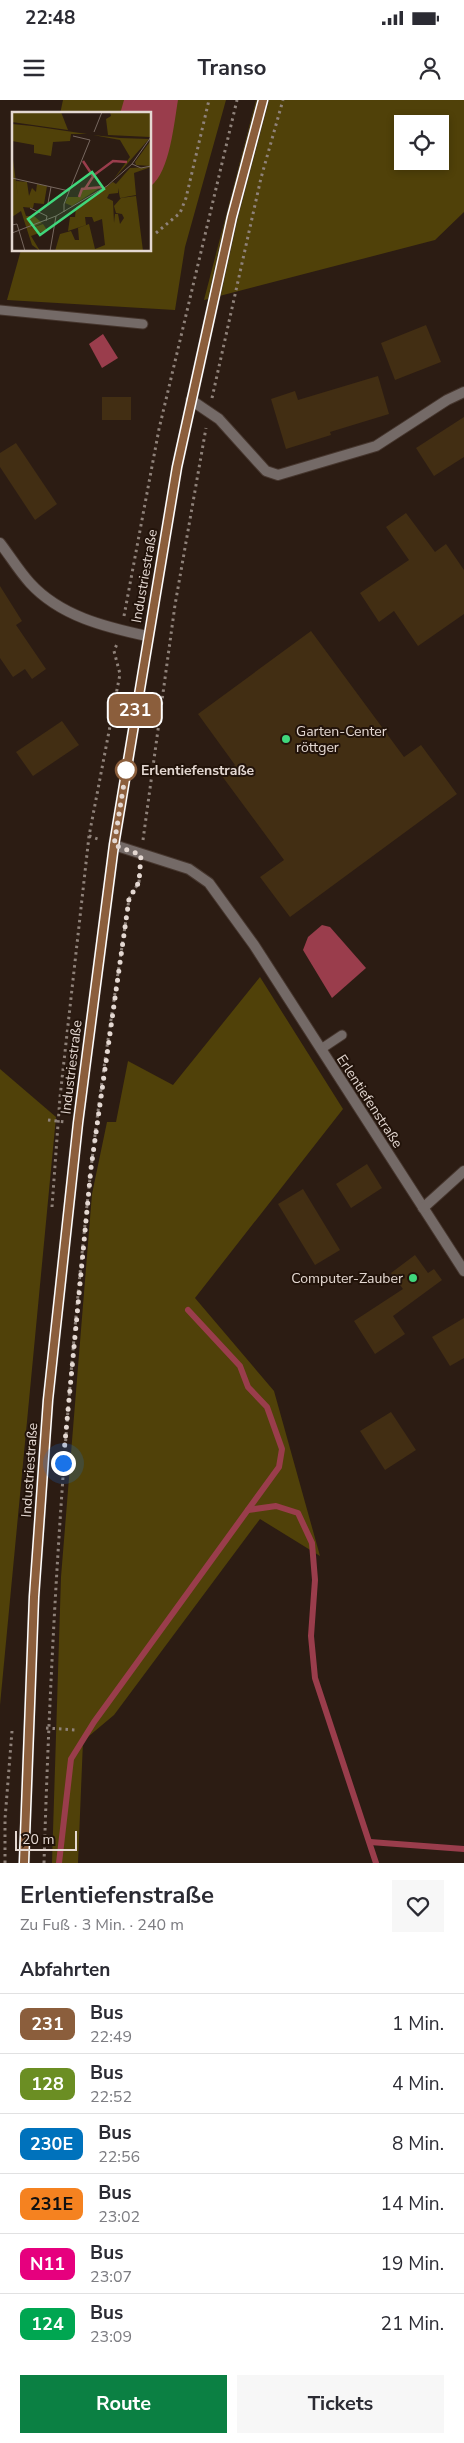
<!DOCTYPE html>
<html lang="de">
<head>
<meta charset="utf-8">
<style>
	body { margin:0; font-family:"Nunito Sans",sans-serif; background:#f7f7f7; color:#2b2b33; height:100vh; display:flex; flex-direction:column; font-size:19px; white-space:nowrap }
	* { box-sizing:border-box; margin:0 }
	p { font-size:16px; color:#7c7c81 }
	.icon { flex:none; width:28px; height:28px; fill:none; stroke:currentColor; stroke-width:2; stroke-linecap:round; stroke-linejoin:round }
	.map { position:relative; height:1763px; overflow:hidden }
	.details { display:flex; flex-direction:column; background:#fff; flex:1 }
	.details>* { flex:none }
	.badge { padding:0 10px; border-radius:8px; font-size:18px; line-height:32px }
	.controls { position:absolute; left:394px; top:15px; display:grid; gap:10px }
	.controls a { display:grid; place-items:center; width:55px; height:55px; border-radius:0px; background:#fff; box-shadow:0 2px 8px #0003; font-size:25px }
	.scale { position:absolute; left:15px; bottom:12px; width:62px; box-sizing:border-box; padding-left:5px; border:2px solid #e4d8d2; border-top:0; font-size:14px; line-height:18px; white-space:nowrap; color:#e4d8d2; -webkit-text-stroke:4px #22130a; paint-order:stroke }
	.you { position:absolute; width:25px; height:25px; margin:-12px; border:4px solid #fff; border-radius:50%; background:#1a73e8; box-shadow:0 0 0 8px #1a73e833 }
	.map>.badge { position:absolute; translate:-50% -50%; box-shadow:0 0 0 2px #fff }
	h2 { padding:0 20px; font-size:19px; line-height:45px }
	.round { display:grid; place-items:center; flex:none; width:52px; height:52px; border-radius:0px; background:#f7f7f7 }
	.head { display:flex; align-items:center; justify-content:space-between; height:85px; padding:0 20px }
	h1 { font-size:24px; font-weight:700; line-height:38px }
	.action { display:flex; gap:10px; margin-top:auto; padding:10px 20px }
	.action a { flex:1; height:58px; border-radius:0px; background:#0b8043; color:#fff; font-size:20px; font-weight:700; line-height:58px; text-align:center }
	.action a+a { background:#f7f7f7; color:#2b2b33 }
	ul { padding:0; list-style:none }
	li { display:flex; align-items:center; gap:15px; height:60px; padding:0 20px; border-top:1px solid #e1e1e2 }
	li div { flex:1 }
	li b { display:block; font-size:19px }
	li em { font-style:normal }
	li .badge { min-width:55px; font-weight:700; text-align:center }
	.status { display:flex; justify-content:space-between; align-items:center; height:35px; padding:0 25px; background:#fff; direction:ltr }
	.status svg { height:14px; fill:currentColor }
	header { display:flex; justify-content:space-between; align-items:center; height:65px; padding:0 20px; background:#fff; font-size:22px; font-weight:700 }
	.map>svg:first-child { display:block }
	.green { fill:#504109; fill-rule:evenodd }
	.water { fill:#9a3d4c }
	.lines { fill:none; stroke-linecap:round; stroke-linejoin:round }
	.stream { stroke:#9a3d4c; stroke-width:6 }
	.building { fill:#422e13 }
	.service-casing { stroke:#46362e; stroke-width:11 }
	.minor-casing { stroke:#46362e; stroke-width:12 }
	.tertiary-casing { stroke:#46362e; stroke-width:12 }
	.path { stroke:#8f827a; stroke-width:3; stroke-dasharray:2.5 4; stroke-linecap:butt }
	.service { stroke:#746a67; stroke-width:9 }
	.minor { stroke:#746a67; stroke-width:10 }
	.tertiary { stroke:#746a67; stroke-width:10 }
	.line-casing { stroke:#fff; stroke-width:11 }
	.line { stroke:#8b5e3c; stroke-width:8 }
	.walk { stroke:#e4d8d2; stroke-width:5; stroke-dasharray:0 9 }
	.poi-dot { fill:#40d77c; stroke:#22130a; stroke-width:2 }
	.stop-dot { fill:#fff; stroke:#8b5e3c; stroke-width:2.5 }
	.labels { text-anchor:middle; stroke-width:4; stroke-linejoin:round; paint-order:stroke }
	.street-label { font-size:14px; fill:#e4d8d2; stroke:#22130a }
	.poi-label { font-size:14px; fill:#e4d8d2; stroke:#22130a; text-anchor:start }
	.stop-label { font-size:14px; font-weight:bold; fill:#e4d8d2; stroke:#22130a; text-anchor:start }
	.inset-river { fill:none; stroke:#9a3d4c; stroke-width:2.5 }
	.inset-road { fill:none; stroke:#76675f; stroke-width:1 }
	.view { fill:#40d77c; fill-opacity:0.15; stroke:#40d77c; stroke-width:2.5 }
	.inset-edge { fill:none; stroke:#e4d8d2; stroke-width:2.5 }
</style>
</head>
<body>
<div class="status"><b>22:48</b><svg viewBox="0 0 49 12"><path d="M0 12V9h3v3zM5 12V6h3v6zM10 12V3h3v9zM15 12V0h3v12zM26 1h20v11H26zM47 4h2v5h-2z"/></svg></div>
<header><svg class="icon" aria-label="menu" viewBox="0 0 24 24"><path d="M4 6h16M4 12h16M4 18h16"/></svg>Transo<svg class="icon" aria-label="person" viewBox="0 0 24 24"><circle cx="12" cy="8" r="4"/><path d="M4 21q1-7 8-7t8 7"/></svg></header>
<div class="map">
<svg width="464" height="1763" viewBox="0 0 464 1763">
	<rect width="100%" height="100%" fill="#2c1c13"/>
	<!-- green -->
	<g class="green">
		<path d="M63 0H226L185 147 175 210 7 200 21 150H150V14H60Z"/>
		<path d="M256 0H464V112L435 140 204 200ZM402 24H440V61H402Z"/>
		<path d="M260 877 343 1009 195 1198 274 1291 320 1456 260 1419 114 1615 83 1641 78 1763H52L61 1477 92 1094 107 1022H116L128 961 173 985Z"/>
		<path d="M0 969 56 1017 0 1605Z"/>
	</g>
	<!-- water -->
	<g class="water">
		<path d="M124 0H178C174 23 170 71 151 86L150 14H120Z"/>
		<path d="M103 234 118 258 102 268 89 244Z"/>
		<path d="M322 825 330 827 366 868 332 898 303 850 308 837Z"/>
	</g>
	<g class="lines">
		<!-- stream -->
		<g class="stream">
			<path d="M248 1410 276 1406 298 1413 312 1443 315 1480 311 1536 315 1578 376 1763"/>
			<path d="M370 1742 464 1749"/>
			<path d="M59 1763 71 1659 94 1622 279 1367 282 1349 267 1307 248 1287 240 1266 188 1210"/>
		</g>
	</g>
	<!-- building -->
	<g class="building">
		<path d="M426 225 441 262 395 280 381 243Z"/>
		<path d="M378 276 389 314 330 332 331 335 286 349 271 299 295 291 298 300Z"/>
		<rect x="102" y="297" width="29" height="23"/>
		<path d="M464 317V357L434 376 416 348Z"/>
		<path d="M16 343 57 404 35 420 0 367V353Z"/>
		<path d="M406 413 435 452 446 444 464 470V514L418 546 394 511 379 522 360 493 409 460 386 427Z"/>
		<path d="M0 486 22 521 16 525 46 569 32 579 25 569 13 577 0 558Z"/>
		<path d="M311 531 404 657 421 645 457 694 290 817 260 777 284 760 222 676 235 665 198 614Z"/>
		<path d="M62 621 79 645 33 676 16 652Z"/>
		<path d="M367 1064 382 1088 351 1108 336 1084Z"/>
		<path d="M303 1089 340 1150 315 1165 278 1104Z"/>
		<path d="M415 1155 428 1173 434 1169 442 1180 393 1216 405 1234 375 1254 354 1221 403 1189 391 1173Z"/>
		<path d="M464 1218V1258L450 1266 432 1237Z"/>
		<path d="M391 1312 416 1350 385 1370 360 1331Z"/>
	</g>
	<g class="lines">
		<defs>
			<g id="service">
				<path d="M0 210 143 224"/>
				<path d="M321 949 342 935"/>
			</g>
			<g id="minor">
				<path d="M191 300 219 319 266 371 278 375 376 346 447 300 464 292"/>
				<path d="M0 443C10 456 19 471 30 483 60 516 105 527 147 536"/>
				<path d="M114 745 189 769 209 783 254 845 464 1171"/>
				<path d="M423 1108 464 1071"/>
			</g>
			<path id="tertiary" d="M24 1763 34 1497 48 1300 78 1023 114 745 177 367 232 117 263 0"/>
		</defs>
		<!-- service casing -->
		<use href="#service" class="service-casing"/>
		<!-- minor casing -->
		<use href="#minor" class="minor-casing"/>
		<!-- tertiary casing -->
		<use href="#tertiary" class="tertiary-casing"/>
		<!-- path -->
		<g class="path">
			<path d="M156 133 180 113 186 98 209 0"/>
			<path d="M212 298 261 78 283 0"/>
			<path d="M124 516 159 329 237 0"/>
			<path d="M89 736 101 740"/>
			<path d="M143 740 175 505 206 328"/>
			<path d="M48 1020 65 1022"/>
			<path d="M52 1107 60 997 89 736 120 574 114 551 117 544"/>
			<path d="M46 1628 76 1630"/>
			<path d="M5 1763V1719L12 1631"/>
			<path d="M44 1763C51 1531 65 1300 91 1069 101 979 116 889 129 799L139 782 140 768"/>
		</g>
		<!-- service -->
		<use href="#service" class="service"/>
		<!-- minor -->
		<use href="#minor" class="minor"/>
		<!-- tertiary -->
		<use href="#tertiary" class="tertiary"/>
	</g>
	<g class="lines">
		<defs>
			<path id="line" d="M24 1763 34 1497 48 1300 78 1023 114 745 177 367 232 117 263 0"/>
		</defs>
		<!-- line casing -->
		<use href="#line" class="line-casing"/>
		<!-- line -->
		<use href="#line" class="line"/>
		<!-- walk -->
		<path class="walk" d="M63 1363 91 1068 129 799 139 782 141 755 114 745 127 665 126 670"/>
	</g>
	<!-- markers -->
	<g class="poi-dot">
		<circle cx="286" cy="639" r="5"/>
		<circle cx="413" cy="1178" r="5"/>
	</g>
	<circle class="stop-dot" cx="126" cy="670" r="10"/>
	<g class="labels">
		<!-- street labels -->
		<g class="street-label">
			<text transform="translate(144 476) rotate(-80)" y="5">Industriestraße</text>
			<text transform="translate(71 967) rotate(-83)" y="5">Industriestraße</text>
			<text transform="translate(370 1001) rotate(57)" y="5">Erlentiefenstraße</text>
			<text transform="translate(29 1370) rotate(-86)" y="5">Industriestraße</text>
		</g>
		<!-- poi labels -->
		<g class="poi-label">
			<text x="296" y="636">Garten-Center<tspan x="296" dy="16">röttger</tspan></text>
			<text x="403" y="1183" text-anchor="end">Computer-Zauber</text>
		</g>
		<!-- stop labels -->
		<g class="stop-label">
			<text x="141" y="675">Erlentiefenstraße</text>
		</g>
	</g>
	<!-- overview -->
	<g transform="translate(12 12)">
		<rect width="139" height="139" fill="#2c1c13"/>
		<path d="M0 0H49L56 18 0 10ZM98 0H139L138 25 96 23 94 7 99 4ZM0 12 20 14 75 22H59L58 29 41 30 39 44 22 41V33L0 29ZM81 23 108 26 137 27 101 68 118 45 108 28ZM139 28V54L124 53 123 50ZM0 40 6 85 4 69 15 70 17 84 20 76 24 80 25 72 35 74 32 92 22 91 21 96 11 95 14 104H22L30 111 17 117 31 112 35 118 19 124 28 139 20 133 9 99 0 105ZM139 55 122 61 124 83 108 86 106 76V81L97 82 95 86 101 89 102 111 103 102H106L108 112 112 106 110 102 104 101 102 94 109 86 124 84 131 139H43L48 122 59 119 63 128H67L66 116 77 112 83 137 93 133 90 107 82 110 80 105H73L74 113 56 119 58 105H63L64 95 101 70 104 72 118 56ZM100 68 60 94 53 91 56 85H66L73 74V77H86Z" fill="#504109"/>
		<path class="inset-river" d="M71 49 81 64M73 77 82 63 101 49 115 50M67 85 70 77 91 75"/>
		<path class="inset-road" d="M82 20 90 0M120 52 129 56 139 54M0 66 57 79M36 91 39 75M18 96 35 104 34 109M52 100V92L78 28 61 24M0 113 5 112 13 139M0 121 44 104 95 74 120 52 139 25M38 139 44 104"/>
		<path class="view" d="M80 60 92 77 28 123 16 107Z"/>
		<rect width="139" height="139" class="inset-edge"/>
	</g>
</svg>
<div class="controls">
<a><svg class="icon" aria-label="locate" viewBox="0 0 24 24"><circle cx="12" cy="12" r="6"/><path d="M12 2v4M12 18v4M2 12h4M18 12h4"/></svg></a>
</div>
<div class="scale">20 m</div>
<div class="you" style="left:63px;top:1363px"></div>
<b class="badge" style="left:135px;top:610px;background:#8b5e3c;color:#fff">231</b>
</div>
<section class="details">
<div class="head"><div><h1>Erlentiefenstraße</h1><p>Zu Fuß · 3 Min. · 240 m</p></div><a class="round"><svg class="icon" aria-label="heart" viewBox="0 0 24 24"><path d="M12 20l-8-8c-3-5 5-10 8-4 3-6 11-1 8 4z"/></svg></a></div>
<h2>Abfahrten</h2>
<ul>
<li><span class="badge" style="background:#8b5e3c;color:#fff">231</span><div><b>Bus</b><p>22:49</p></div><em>1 Min.</em></li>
<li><span class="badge" style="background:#6b8e23;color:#fff">128</span><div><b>Bus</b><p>22:52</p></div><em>4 Min.</em></li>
<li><span class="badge" style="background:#0072bc;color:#fff">230E</span><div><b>Bus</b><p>22:56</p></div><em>8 Min.</em></li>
<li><span class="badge" style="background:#f58220;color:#111">231E</span><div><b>Bus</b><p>23:02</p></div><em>14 Min.</em></li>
<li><span class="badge" style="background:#e6007e;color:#fff">N11</span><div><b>Bus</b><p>23:07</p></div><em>19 Min.</em></li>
<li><span class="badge" style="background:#00a651;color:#fff">124</span><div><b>Bus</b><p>23:09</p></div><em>21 Min.</em></li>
</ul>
<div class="action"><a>Route</a><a>Tickets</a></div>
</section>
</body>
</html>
